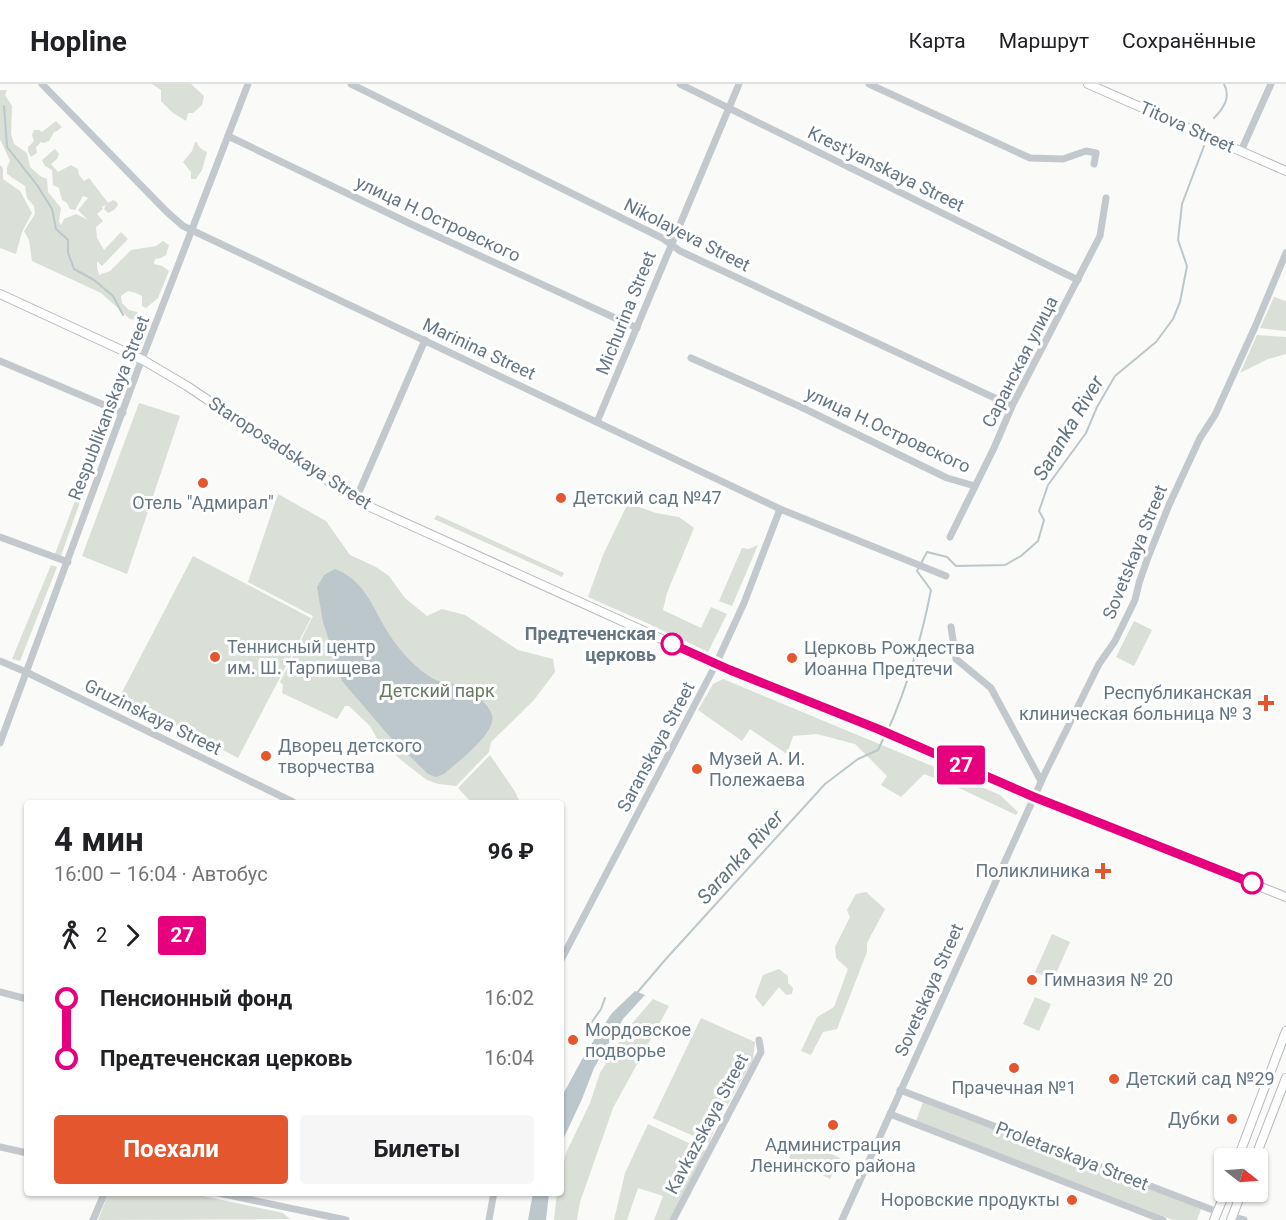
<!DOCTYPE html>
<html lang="ru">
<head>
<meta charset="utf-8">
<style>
	body { margin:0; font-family:Roboto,sans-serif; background:#f6f6f6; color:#202124; height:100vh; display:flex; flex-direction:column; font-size:22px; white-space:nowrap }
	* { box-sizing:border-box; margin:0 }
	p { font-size:20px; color:#757577 }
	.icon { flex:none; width:33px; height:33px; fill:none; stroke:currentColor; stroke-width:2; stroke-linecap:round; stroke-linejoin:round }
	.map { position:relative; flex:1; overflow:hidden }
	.sheet { position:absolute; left:24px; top:716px; width:540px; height:396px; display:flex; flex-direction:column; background:#fff; border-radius:6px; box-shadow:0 2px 4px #0004 }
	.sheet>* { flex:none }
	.badge { padding:0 12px; border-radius:4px; font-size:21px; line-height:39px }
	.needle { width:39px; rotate:107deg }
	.buttons { position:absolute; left:1214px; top:1064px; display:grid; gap:12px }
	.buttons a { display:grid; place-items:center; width:54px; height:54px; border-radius:6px; background:#fff; box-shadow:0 2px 4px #0004; font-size:30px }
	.map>.badge { position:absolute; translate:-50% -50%; box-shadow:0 0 0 3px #fff }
	.legs { display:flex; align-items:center; gap:9px; height:66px; padding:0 30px; font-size:20px }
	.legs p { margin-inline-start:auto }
	.overview { display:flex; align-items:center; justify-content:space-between; height:102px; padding:0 30px }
	h1 { font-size:33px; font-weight:700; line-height:45px }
	.primary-button { display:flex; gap:12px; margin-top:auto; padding:12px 30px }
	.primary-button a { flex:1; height:69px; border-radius:6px; background:#e4572e; color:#fff; font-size:24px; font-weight:700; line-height:69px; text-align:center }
	.primary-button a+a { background:#f6f6f6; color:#202124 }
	ul { padding:0 30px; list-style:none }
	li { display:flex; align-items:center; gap:21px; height:60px; font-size:22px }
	li i { display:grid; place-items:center; width:9px; height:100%; margin:0 8px; background:currentColor }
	li i::after { content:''; width:15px; height:15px; margin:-8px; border:4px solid; border-radius:50%; background:#fff }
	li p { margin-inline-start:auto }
	li:first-child i { background:linear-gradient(#0000 50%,currentColor 0) }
	li:last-child i { background:linear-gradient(currentColor 50%,#0000 0) }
	header { display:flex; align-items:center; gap:36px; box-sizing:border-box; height:84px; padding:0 30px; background:#fff; border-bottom:2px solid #e0e0e0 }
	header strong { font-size:28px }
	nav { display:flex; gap:33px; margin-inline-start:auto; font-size:21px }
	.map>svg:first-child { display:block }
	.green { fill:#dadfd7 }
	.water { fill:#bbc7cb }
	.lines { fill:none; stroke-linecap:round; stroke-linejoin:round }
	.stream { stroke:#bbc7cb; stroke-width:2 }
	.major-casing { stroke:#b5babe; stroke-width:10 }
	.minor { stroke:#c3c8cc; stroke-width:7 }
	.major { stroke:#fff; stroke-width:8 }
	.line-1-casing { stroke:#fff; stroke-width:14 }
	.line-1 { stroke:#e6007e; stroke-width:9 }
	.poi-dot { fill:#e4572e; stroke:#fff; stroke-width:2 }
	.stop-1-dot { fill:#fff; stroke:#e6007e; stroke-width:3 }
	.labels { text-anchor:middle; stroke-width:6; stroke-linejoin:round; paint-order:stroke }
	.street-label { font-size:18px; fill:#657683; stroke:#fff }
	.poi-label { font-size:18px; fill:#657683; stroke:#fff; text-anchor:start }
	.stop-label { font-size:18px; font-weight:bold; fill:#657683; stroke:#fff; text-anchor:end }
	.park-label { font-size:18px; fill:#687a64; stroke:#fff }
	.water-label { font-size:20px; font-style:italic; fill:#60757c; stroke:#fff }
</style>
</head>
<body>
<header>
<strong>Hopline</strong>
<nav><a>Карта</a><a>Маршрут</a><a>Сохранённые</a></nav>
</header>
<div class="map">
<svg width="1286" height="1136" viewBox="0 0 1286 1136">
	<rect width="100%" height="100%" fill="#fafaf8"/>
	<!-- green -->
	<g class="green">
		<path d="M152 0H191L204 12 202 21 193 29H188L186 37 193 41 173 29 161 17V6Z"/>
		<path d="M0 6H7L5 11 12 22 11 50 14 60 27 69 30 83 40 92 47 95 48 108 61 124 59 137 61 141 64 135 76 130 88 136 78 126 88 114 83 112 75 126 70 125 67 119 62 116 59 104 53 101 52 86 45 82 42 76 55 65 59 70 57 75 51 80 58 88 71 81 78 85 79 91 84 97 89 94 108 119 113 116 117 118 118 121 114 126 108 129 104 125 106 121 102 123 103 125 97 130 103 137 96 143 97 154 104 166 121 148 128 155 102 182 97 177V183L99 191 110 187 131 166 156 162 163 157 169 161 166 171 161 174 155 175 154 180 162 182 169 187 158 214 146 224 142 222V212L136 209 128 207 121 212 122 219 129 226 137 228 142 237 130 235 101 209 32 177 29 156 24 147 35 130 34 122 27 114 25 102 7 90V83L10 77 0 55Z"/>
		<path d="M56 37 62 43 57 47 54 48 49 57 44 59 41 58 36 63 37 69 31 73 28 67V63L34 57 32 51 34 46H39L42 48Z"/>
		<path d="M195 58H197C198 64 203 66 207 68L202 86 196 95H191V88L183 78 192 67Z"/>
		<path d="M0 81 3 84V95L20 107 32 129 22 148 16 170 0 164Z"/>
		<path d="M1274 213 1286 217V247L1260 244Z"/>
		<path d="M1257 251 1286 253V270L1268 275 1240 289Z"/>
		<path d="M139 319 180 332 127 490 82 472Z"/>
		<path d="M83 396 87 398 61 472 55 470Z"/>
		<path d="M278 410 326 437 350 471 376 483 389 492 405 514 427 532 442 525 465 531 518 566 553 575 555 588 534 616 491 658 489 668 456 702 438 700 427 696 406 680 378 656 370 642 349 622H345L337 635 282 609 283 601 280 598 313 532 248 498Z"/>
		<path d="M628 419 656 429 679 433 694 444 667 509 663 526 701 544 711 523 727 530 708 568 647 539 588 513 603 471Z"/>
		<path d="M437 431 564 489 562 493 434 435Z"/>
		<path d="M758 461 732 522 719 517 742 464 749 465Z"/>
		<path d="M193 472 311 534 238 674 120 612Z"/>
		<path d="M51 481 57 483 20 577 12 575Z"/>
		<path d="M1134 537 1152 546 1134 582 1116 573Z"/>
		<path d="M723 595 961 694 1000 711 1018 728 1016 731 957 703 924 690 901 713 881 701 887 692 855 660 817 650 793 652 787 670 750 645 742 657 698 626 713 600Z"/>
		<path d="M490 671 514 706 520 718H471L458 704Z"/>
		<path d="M866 808 885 825 867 859V868L837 945 823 948 811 971 801 967 817 933 834 923 848 885 836 874 835 863 850 833 847 826 856 810Z"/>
		<path d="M1052 850 1070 858 1053 896 1035 888Z"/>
		<path d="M779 885 788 892V899L793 904 792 910 786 911 779 903 763 923 755 913 763 891Z"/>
		<path d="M1035 913 1051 920 1039 947 1023 940Z"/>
		<path d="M653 915 669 922 613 1024 580 1118 577 1136H554L557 1109 561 1108V1090L566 1069 590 1019 600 989 629 943Z"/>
		<path d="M701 934 755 958 753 976 717 1039 709 1059 653 1034Z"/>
		<path d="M923 1018 1201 1125 1197 1136H1173L916 1037Z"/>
		<path d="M648 1040 706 1067 670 1136H654L663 1112 638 1104 627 1136H614L625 1089Z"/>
		<path d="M798 1055 840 1074 830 1095 789 1074Z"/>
		<path d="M109 1108H176L188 1111 189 1109 283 1129 290 1135 98 1136Z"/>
	</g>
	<!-- water -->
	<g class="water">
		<path d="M335 485C364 496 372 522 387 547 397 564 417 587 436 596 441 598 448 598 453 600 466 604 488 617 492 631 497 649 456 679 444 690L436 693 428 690 391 654 342 597 323 538 317 503 324 491Z"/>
		<path d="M635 907 645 911 623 935 594 984 582 1015 561 1060V1014L586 968 612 929Z"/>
		<path d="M533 1109H549L546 1136H528Z"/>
	</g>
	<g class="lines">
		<!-- stream -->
		<g class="stream">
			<path d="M4 22 7 63 37 101 52 125 56 145 68 156V169L74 185 94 196 113 212 123 231"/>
			<path d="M1214 34C1224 24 1231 13 1224 0"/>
			<path d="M888 646C907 603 922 552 931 506L917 487 927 468 947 473 956 482 1005 481 1021 472 1038 457 1044 436 1039 427 1048 401 1086 349 1097 323 1115 292 1156 258 1173 235 1180 218 1187 182 1178 156 1182 120 1204 62"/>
			<path d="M636 910 665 876 825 700 858 675 878 666 885 651"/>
			<path d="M589 942 601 925 605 914"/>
		</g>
		<defs>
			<g id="major">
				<path d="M1088 0 1286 87"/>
				<path d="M0 210 143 276 187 302 330 398 368 422 730 586 878 645 1034 713 1286 813"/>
				<path d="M1238 1074 1286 947"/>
				<path d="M1255 1074 1286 994"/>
				<path d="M1214 1136 1226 1107"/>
				<path d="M1231 1136 1242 1107"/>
			</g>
		</defs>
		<!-- major casing -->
		<use href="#major" class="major-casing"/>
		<!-- minor -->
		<g class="minor">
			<path d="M42 0 167 128 183 142 780 425 946 492"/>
			<path d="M351 0 662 154 680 167 1012 322"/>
			<path d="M680 0 1078 196"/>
			<path d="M869 0 1030 74 1063 75 1086 67 1096 69 1094 80"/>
			<path d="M228 52 415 142 637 244"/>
			<path d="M1241 67 1271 0"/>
			<path d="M691 274 801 323 947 394 975 402"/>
			<path d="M0 277 123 329"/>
			<path d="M597 338 739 0"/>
			<path d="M356 415 425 256"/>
			<path d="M0 453 68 478"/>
			<path d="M950 453 994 364 1012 322 1100 152 1106 114"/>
			<path d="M951 543 956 575 991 604 1041 697"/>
			<path d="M0 577 26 588 293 718"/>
			<path d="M0 659 137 288 248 0"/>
			<path d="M561 876 716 580 744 519 780 425"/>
			<path d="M0 908 27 915"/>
			<path d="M900 1006 1218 1128"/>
			<path d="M890 1030 1163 1136"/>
			<path d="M0 1063 27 1069"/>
			<path d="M214 1108 346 1136"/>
			<path d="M1233 1133 1244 1136"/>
			<path d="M93 1136 105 1108"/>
			<path d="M489 1136 494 1108"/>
			<path d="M673 1136 761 968 759 956"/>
			<path d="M842 1136 1046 687 1099 580 1115 557 1135 516 1139 499 1147 476 1169 421 1200 354 1215 331 1255 243 1286 169"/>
		</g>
		<!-- major -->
		<use href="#major" class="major"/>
	</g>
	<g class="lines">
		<defs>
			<path id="line-1" d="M672 560 730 586 878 645 1034 713 1252 799"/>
		</defs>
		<!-- line-1 casing -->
		<use href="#line-1" class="line-1-casing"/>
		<!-- line-1 -->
		<use href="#line-1" class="line-1"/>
	</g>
	<!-- markers -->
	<g class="poi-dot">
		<circle cx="203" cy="399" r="6"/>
		<circle cx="561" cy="414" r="6"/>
		<circle cx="215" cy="573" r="6"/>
		<circle cx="792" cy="574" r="6"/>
		<path d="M1263 610h6v6h6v6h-6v6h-6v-6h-6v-6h6z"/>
		<circle cx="266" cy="672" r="6"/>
		<circle cx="697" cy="685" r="6"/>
		<path d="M1100 778h6v6h6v6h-6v6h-6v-6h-6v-6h6z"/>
		<circle cx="1032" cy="896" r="6"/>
		<circle cx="573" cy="956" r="6"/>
		<circle cx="1014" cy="984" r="6"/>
		<circle cx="1114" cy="995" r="6"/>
		<circle cx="1232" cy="1035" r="6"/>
		<circle cx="833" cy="1041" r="6"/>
		<circle cx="1072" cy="1116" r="6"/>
	</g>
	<g class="stop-1-dot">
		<circle cx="672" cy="560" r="10"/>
		<circle cx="1252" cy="799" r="10"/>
	</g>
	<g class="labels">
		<!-- street labels -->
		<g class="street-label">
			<text transform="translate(1187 43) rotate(24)" y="6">Titova Street</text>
			<text transform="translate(886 85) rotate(26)" y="6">Krest'yanskaya Street</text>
			<text transform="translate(438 135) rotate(25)" y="6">улица Н.Островского</text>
			<text transform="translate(687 151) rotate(27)" y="6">Nikolayeva Street</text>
			<text transform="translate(626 229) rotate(-68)" y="6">Michurina Street</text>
			<text transform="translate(479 265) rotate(25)" y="6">Marinina Street</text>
			<text transform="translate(1020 278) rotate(-63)" y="6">Саранская улица</text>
			<text transform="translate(109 324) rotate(-69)" y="6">Respublikanskaya Street</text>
			<text transform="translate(888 346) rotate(25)" y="6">улица Н.Островского</text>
			<text transform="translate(290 369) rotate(33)" y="6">Staroposadskaya Street</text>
			<text transform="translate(1135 468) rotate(-68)" y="6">Sovetskaya Street</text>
			<text transform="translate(153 633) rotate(26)" y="6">Gruzinskaya Street</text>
			<text transform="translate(656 663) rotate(-62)" y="6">Saranskaya Street</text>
			<text transform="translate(929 906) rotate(-66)" y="6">Sovetskaya Street</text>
			<text transform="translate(707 1040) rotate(-62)" y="6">Kavkazskaya Street</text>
			<text transform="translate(1072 1072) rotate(21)" y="6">Proletarskaya Street</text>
		</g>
		<!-- poi labels -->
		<g class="poi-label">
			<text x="573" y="420">Детский сад №47</text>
			<text x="203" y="425" text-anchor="middle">Отель "Адмирал"</text>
			<text x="227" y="569">Теннисный центр<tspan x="227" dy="21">им. Ш. Тарпищева</tspan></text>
			<text x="804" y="570">Церковь Рождества<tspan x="804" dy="21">Иоанна Предтечи</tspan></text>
			<text x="1252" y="615" text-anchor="end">Республиканская<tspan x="1252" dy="21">клиническая больница № 3</tspan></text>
			<text x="278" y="668">Дворец детского<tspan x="278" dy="21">творчества</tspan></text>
			<text x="709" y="681">Музей А. И.<tspan x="709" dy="21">Полежаева</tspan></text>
			<text x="1090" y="793" text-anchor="end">Поликлиника</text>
			<text x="1044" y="902">Гимназия № 20</text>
			<text x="585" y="952">Мордовское<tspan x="585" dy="21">подворье</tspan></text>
			<text x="1126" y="1001">Детский сад №29</text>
			<text x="1014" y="1010" text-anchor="middle">Прачечная №1</text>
			<text x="1220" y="1041" text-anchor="end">Дубки</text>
			<text x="833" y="1067" text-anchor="middle">Администрация<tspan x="833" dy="21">Ленинского района</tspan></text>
			<text x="1060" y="1122" text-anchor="end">Норовские продукты</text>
		</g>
		<!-- stop labels -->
		<g class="stop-label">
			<text x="656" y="556">Предтеченская<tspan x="656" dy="21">церковь</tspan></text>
		</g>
		<!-- park labels -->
		<g class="park-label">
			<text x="437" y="613">Детский парк</text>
		</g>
		<!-- water labels -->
		<g class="water-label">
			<text transform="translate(1068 344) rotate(-59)" y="7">Saranka River</text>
			<text transform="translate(740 773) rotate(-48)" y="7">Saranka River</text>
		</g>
	</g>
</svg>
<div class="buttons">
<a><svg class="needle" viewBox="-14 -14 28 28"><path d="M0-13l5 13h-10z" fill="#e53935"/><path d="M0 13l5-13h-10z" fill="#757577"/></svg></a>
</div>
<b class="badge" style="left:961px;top:681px;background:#e6007e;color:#fff">27</b>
<section class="sheet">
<div class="overview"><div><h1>4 мин</h1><p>16:00 – 16:04 · Автобус</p></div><b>96 ₽</b></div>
<div class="legs"><svg class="icon" aria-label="walk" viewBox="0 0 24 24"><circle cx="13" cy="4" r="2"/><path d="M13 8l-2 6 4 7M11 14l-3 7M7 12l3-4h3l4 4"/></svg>2<svg class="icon" aria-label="forward" viewBox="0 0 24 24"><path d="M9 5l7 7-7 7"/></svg><b class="badge" style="background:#e6007e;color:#fff">27</b></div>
<ul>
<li><i style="color:#e6007e"></i><b>Пенсионный фонд</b><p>16:02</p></li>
<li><i style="color:#e6007e"></i><b>Предтеченская церковь</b><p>16:04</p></li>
</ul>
<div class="primary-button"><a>Поехали</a><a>Билеты</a></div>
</section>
</div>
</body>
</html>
